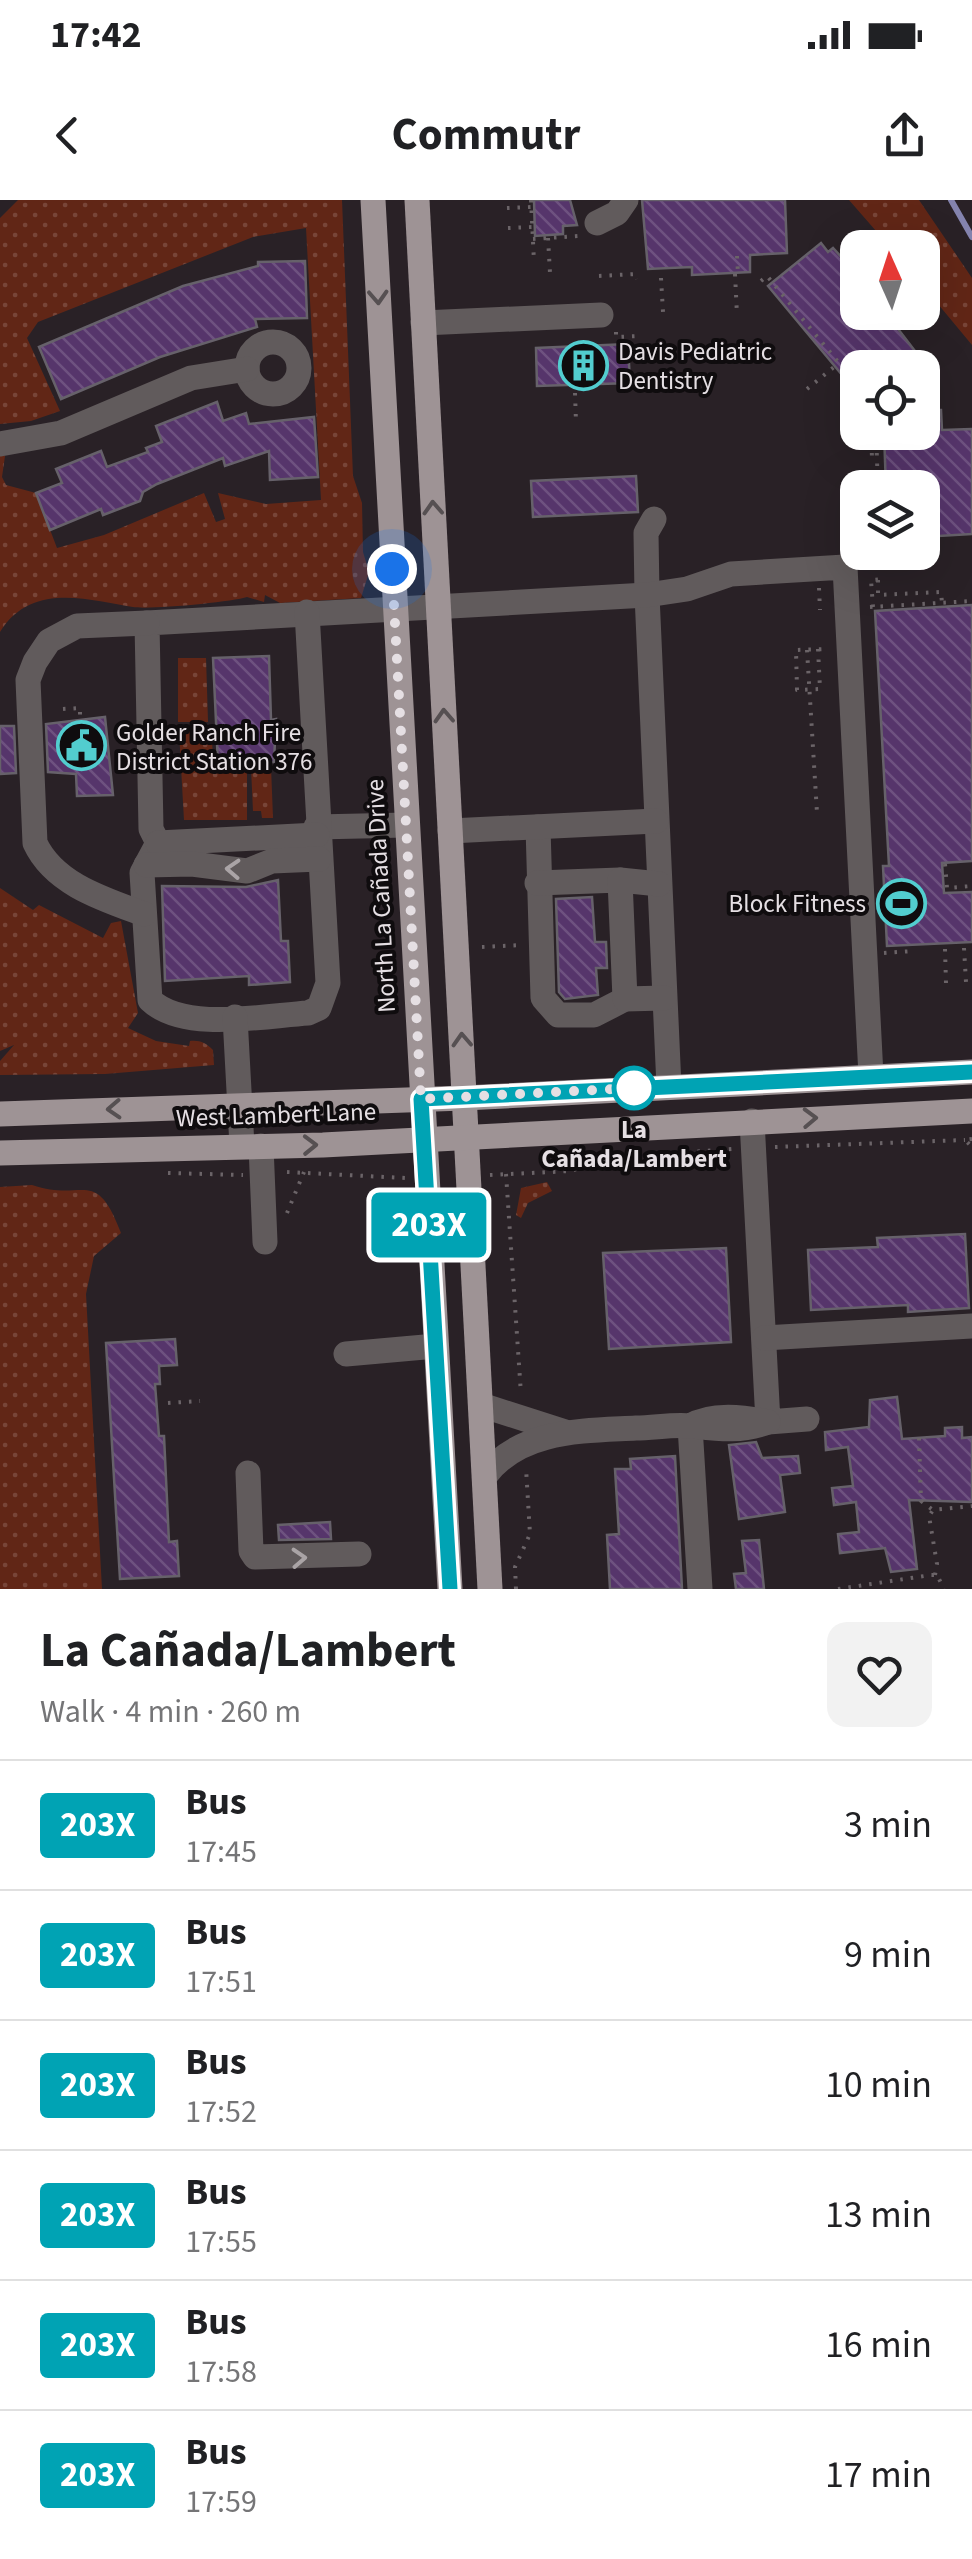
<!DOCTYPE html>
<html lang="en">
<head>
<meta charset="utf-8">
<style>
	body { margin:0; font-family:"Source Sans 3",sans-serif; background:#f2f2f2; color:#202124; height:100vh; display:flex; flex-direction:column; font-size:38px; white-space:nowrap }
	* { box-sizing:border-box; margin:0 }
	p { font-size:32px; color:#757577 }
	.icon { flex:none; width:55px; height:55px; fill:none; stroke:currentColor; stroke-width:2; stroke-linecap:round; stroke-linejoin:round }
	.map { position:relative; height:1389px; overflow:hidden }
	.side { display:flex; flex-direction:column; background:#fff; flex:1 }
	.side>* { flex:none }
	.badge { padding:0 20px; border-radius:8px; font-size:35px; line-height:65px }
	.needle { width:65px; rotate:357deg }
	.buttons { position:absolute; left:840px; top:30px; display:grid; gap:20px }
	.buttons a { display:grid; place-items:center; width:100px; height:100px; border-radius:20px; background:#fff; box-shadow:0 10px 40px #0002; font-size:50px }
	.you { position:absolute; width:50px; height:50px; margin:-25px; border:8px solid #fff; border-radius:50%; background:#1a73e8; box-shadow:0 0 0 15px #1a73e833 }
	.map>.badge { position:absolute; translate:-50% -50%; box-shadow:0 0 0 5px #fff }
	.round { display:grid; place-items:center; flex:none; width:105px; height:105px; border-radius:20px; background:#f2f2f2 }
	.summary { display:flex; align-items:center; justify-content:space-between; height:170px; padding:0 40px }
	h1 { font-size:48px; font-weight:700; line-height:75px }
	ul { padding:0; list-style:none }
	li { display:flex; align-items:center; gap:30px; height:130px; padding:0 40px; border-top:2px solid #e0e0e0 }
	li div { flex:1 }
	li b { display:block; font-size:38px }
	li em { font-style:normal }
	li .badge { min-width:110px; font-weight:700; text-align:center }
	.status { display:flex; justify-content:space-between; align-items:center; height:70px; padding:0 50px; background:#fff; direction:ltr }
	.status svg { height:28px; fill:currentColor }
	header { display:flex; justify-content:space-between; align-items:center; height:130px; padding:0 40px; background:#fff; font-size:45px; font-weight:700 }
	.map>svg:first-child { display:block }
	.green { fill:url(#green-dots) }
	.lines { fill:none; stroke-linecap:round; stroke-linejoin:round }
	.stream { stroke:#8483ae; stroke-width:6 }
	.building { fill:url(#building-back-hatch); stroke:#66616a; stroke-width:2.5 }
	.path { stroke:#6b6468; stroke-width:4; stroke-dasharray:2.5 8; stroke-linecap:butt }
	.minor { stroke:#615b5c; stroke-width:25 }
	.major { stroke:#9e9395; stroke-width:25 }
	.oneway { stroke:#565052 }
	.oneway2 { stroke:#aaa4a6 }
	.line-casing { stroke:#fff; stroke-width:22 }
	.line { stroke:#00a3b4; stroke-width:15 }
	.walk { stroke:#e5dfe3; stroke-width:10; stroke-dasharray:0 18 }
	.stop-dot { fill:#fff; stroke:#00a3b4; stroke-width:5 }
	.labels { text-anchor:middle; stroke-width:8; stroke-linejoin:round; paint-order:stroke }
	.poi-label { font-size:25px; fill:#e5dfe3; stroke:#0f0c0e; text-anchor:start }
	.street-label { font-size:25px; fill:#e5dfe3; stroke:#0f0c0e }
	.stop-label { font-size:25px; font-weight:bold; fill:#e5dfe3; stroke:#0f0c0e }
</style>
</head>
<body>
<div class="status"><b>17:42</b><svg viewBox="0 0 49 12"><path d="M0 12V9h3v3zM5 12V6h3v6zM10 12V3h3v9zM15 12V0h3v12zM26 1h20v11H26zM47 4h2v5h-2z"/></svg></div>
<header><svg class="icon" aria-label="back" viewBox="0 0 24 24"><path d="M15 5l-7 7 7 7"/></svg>Commutr<svg class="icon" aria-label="share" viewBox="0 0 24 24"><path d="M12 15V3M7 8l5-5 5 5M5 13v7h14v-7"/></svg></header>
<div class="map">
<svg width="972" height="1389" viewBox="0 0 972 1389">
	<defs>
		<pattern id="green-dots" width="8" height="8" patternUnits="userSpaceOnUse" patternTransform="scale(2.5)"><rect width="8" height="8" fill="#612616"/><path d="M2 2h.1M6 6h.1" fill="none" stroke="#784538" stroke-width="1.8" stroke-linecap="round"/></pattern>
		<pattern id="building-back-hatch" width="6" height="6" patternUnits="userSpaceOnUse" patternTransform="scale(2.5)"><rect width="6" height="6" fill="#56356b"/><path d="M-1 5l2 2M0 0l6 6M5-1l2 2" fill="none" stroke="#6e5280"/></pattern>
	</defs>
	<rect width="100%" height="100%" fill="#292126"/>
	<!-- green -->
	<g class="green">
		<path d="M18 0H342L353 276 362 303 363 352 369 372 361 398 280 403 265 395 264 402 247 397C232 402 148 410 133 407 92 401 32 380 0 432V256H5L2 277 6 285 36 293 57 348 104 335 204 293 216 322 225 319 218 293 266 304 321 300 306 28 253 37 38 122 27 138 60 211 31 221 0 224V18Z"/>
		<path d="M849 0H919L972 78V145L923 86 922 48 890 47Z"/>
		<path d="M178 458H206L208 522H178Z"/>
		<path d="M211 527 214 570H247V620H184L179 531Z"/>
		<path d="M271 567 273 618H262L261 611H253L251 568Z"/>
		<path d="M0 688 33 710 39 705 103 738 111 723 121 721 138 813 128 828 156 841 189 846 190 841C200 840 206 843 213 850L214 865 105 874 0 875V861L14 845 0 851Z"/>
		<path d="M547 982 552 991 528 1003 521 1018 516 1015 521 988Z"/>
		<path d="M32 985C84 1003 95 965 121 1033L94 1056 86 1094 102 1389H0V987Z"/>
	</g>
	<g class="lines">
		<!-- stream -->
		<path class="stream" d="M951 0 972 37"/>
	</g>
	<!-- building -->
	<g class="building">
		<path d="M534 0H570L577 25 563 26V34L535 36Z"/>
		<path d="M642 0H785L787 53 750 55V72L692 75V67L648 69Z"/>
		<path d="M821 43 828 52 833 48 858 75V112H885L928 168H858V194L768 86Z"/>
		<path d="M305 61 307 118 255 119 257 127 160 157 61 199 39 147 183 86 258 66V62Z"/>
		<path d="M628 144 630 183 537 186 536 148Z"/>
		<path d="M217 202 223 221 246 213 249 224 314 217 318 277 270 280 269 251 225 266 223 258 157 284 143 292 140 301 103 315 101 309 50 330 36 293 62 283 56 269 101 251 107 267 148 252 146 248 162 242 156 226Z"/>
		<path d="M930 210H941L942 230 972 229V334L922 337V288H886L884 232H922V211Z"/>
		<path d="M636 276 638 312 533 317 531 281Z"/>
		<path d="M972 405V661L942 663 944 693 972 692V742L887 746 883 666H889L875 411Z"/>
		<path d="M269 456 271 520 276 519 274 562 218 564 213 458Z"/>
		<path d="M105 517 113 595 77 596 76 574 48 572 46 524Z"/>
		<path d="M0 526H14L16 573 0 574Z"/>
		<path d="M278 680 281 741H288L290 782 249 785V776L165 781 162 686 246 687Z"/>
		<path d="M592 697 595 742H606L607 768H596L598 795 565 799 559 792 556 699Z"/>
		<path d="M965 1034 969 1108 908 1112V1105L811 1110 808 1050 878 1047 877 1038Z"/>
		<path d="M726 1048 731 1142 609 1149 603 1053Z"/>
		<path d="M175 1139 177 1165 159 1166 160 1184H155L159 1236H164L169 1342 177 1341 179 1376 120 1379 106 1143Z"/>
		<path d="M897 1197 902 1239 945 1236V1228L962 1227V1238L972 1237V1302L909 1300 917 1369 891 1372 885 1348 840 1353 838 1334 859 1332 856 1302 834 1305 832 1288 853 1286 848 1247 826 1250 825 1232 869 1227 870 1200Z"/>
		<path d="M756 1242 762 1258 798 1256 800 1273 780 1275 785 1312 739 1319 729 1245Z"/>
		<path d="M675 1256 682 1389H610L607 1335 619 1334 615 1269H631L630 1259Z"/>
		<path d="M330 1322 331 1339 279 1340 278 1325Z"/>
		<path d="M759 1340 764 1389H736L734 1374 746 1373 742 1341Z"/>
	</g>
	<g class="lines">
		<!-- path -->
		<g class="path">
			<path d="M531 0 534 62"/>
			<path d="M507 8 531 7"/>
			<path d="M508 28 532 27"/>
			<path d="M548 38 550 73"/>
			<path d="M533 39 578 36"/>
			<path d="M737 56 738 74"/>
			<path d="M735 74 737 115"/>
			<path d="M599 76 636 74 637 79"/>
			<path d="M661 78 663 112"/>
			<path d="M761 81 767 76 839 163"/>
			<path d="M616 132V137L639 136"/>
			<path d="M807 189 834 167"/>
			<path d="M575 193 576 222"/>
			<path d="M871 232 872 258 875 255"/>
			<path d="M876 232 878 288"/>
			<path d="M854 293H858"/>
			<path d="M878 380V395L941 392 942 403"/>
			<path d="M819 388 820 410"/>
			<path d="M870 407 972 401"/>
			<path d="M873 407 871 380 883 379"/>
			<path d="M818 449 820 489 797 490 796 450 826 449"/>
			<path d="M807 450 817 613"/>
			<path d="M63 509 80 508V518"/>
			<path d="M945 664 947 688 972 686"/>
			<path d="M482 747 522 745"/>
			<path d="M964 748 966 782"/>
			<path d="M945 749 946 783"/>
			<path d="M884 753 913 751"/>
			<path d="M972 939 965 940 972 947"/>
			<path d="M775 947 965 940"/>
			<path d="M287 972 405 978"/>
			<path d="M168 973 243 975"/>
			<path d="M506 974 521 1194"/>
			<path d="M490 975 571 971 608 958 732 949"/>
			<path d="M287 1013 304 972"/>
			<path d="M168 1203 200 1201"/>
			<path d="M919 1238 921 1301 933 1310"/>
			<path d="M935 1375 937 1364 929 1316 933 1310 972 1306"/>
			<path d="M516 1389 515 1367 530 1334 526 1268"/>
			<path d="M838 1389 931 1375H937L944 1389"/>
		</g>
		<!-- minor -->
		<g class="minor">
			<path d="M597 23 617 13 626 0"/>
			<path d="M423 123 601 115"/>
			<circle cx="273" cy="168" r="26"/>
			<path d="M0 244 61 233 191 178 247 169"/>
			<path d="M654 319 646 333 647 395 669 887"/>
			<path d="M316 627 406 625"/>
			<path d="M538 627 543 798 558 815H594L625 799"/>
			<path d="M450 631 656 621"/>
			<path d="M158 643 151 629 147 423 647 395 687 389 731 374 845 367 871 876"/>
			<path d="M158 643 142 673 150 800C183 832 263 816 308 813L319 808 328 783 307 412"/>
			<path d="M158 643 317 635"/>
			<path d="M146 665 192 664 247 671 272 661 319 659"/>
			<path d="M537 683 620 680"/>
			<path d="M659 684 620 680 625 799 664 798"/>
			<path d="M144 714C103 699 54 684 35 643L28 480 35 462 49 441 77 426 147 423"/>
			<path d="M235 817 242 946"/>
			<path d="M752 921 768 1222 807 1219"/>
			<path d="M261 946 265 1042"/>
			<path d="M764 1138 972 1126"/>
			<path d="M346 1154 436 1146"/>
			<path d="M481 1205 565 1232"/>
			<path d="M690 1226 700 1389"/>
			<path d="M248 1273 251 1351 255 1357 359 1354"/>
			<path d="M485 1276C520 1229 583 1231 636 1228 654 1228 673 1224 691 1226 720 1229 740 1232 768 1222 745 1217 711 1213 690 1226"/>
		</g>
		<!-- major -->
		<g class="major">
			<path d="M373 0 450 1389"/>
			<path d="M417 0 490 1389"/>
			<path d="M0 914 464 898 972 872"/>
			<path d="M0 953 323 945 972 911"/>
		</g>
	</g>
	<!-- one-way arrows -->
	<defs><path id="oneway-chevron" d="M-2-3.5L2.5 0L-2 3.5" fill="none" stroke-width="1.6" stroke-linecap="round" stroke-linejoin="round" transform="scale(2.5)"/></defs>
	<g class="oneway">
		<use href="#oneway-chevron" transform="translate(378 97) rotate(87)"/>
		<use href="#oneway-chevron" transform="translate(433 308) rotate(-93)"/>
		<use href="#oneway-chevron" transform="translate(444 516) rotate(-93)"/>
		<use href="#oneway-chevron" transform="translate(462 840) rotate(-93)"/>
		<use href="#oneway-chevron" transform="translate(114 909) rotate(177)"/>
		<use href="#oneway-chevron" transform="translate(810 918) rotate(-2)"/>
		<use href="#oneway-chevron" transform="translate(310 945) rotate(-1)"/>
	</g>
	<g class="oneway2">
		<use href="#oneway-chevron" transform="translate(233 669) rotate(-177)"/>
		<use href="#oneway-chevron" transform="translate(299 1358) rotate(-3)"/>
	</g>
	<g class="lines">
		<defs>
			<path id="line" d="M450 1389 421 899 972 872"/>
		</defs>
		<!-- line casing -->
		<use href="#line" class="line-casing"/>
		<!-- line -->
		<use href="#line" class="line"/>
		<!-- walk -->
		<path class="walk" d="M392 369 421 899 634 888"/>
	</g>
	<!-- icons -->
	<defs>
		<symbol id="building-ring" viewBox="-11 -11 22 22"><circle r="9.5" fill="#0f0c0e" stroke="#52cdcf" stroke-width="1.5"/><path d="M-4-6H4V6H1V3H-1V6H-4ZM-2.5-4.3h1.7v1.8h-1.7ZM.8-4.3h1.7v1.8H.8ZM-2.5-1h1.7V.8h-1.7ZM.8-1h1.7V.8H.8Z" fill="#52cdcf"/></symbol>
		<symbol id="civic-ring" viewBox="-11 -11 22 22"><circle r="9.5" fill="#0f0c0e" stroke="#52cdcf" stroke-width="1.5"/><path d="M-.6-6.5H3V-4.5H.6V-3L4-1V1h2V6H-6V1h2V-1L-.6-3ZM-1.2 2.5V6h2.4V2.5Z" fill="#52cdcf"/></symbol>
		<symbol id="stadium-ring" viewBox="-11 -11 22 22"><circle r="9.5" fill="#0f0c0e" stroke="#52cdcf" stroke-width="1.5"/><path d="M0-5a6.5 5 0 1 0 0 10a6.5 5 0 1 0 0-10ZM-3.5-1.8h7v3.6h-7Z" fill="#52cdcf"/></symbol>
	</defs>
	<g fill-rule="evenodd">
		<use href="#building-ring" x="556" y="138" width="55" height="55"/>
		<use href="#civic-ring" x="54" y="518" width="55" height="55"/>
		<use href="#stadium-ring" x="874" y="676" width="55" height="55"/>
	</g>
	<!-- markers -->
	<circle class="stop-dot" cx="634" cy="888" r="20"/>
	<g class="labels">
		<!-- poi labels -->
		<g class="poi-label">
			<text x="618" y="160">Davis Pediatric<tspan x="618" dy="29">Dentistry</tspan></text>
			<text x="116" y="541">Golder Ranch Fire<tspan x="116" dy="29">District Station 376</tspan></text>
			<text x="866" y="712" text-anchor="end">Block Fitness</text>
		</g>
		<!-- street labels -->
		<g class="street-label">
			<text transform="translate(380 696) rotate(-93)" y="9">North La Cañada Drive</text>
			<text transform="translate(276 914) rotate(-2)" y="9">West Lambert Lane</text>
		</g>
		<!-- stop labels -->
		<g class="stop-label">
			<text x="634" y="938">La<tspan x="634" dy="29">Cañada/Lambert</tspan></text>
		</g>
	</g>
</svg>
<div class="buttons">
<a><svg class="needle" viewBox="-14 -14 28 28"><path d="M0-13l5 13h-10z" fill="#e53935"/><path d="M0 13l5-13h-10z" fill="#757577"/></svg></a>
<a><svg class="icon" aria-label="locate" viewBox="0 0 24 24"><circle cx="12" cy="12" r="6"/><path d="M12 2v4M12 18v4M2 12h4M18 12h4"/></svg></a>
<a><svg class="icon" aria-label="layers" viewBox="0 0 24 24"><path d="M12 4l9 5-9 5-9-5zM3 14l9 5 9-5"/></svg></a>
</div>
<div class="you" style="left:392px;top:369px"></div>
<b class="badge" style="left:429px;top:1025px;background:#00a3b4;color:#fff">203X</b>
</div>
<section class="side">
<div class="summary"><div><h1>La Cañada/Lambert</h1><p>Walk · 4 min · 260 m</p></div><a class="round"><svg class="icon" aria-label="heart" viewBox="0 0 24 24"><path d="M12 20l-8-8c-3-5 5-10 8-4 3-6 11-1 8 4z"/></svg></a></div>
<ul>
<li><span class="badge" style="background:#00a3b4;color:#fff">203X</span><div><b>Bus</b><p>17:45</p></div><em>3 min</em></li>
<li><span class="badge" style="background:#00a3b4;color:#fff">203X</span><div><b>Bus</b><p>17:51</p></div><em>9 min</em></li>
<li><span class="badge" style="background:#00a3b4;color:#fff">203X</span><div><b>Bus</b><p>17:52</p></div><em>10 min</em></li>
<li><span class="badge" style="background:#00a3b4;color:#fff">203X</span><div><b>Bus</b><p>17:55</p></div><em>13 min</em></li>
<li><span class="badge" style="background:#00a3b4;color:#fff">203X</span><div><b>Bus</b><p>17:58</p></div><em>16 min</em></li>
<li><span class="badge" style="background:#00a3b4;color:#fff">203X</span><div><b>Bus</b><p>17:59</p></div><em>17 min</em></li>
</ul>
</section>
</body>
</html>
